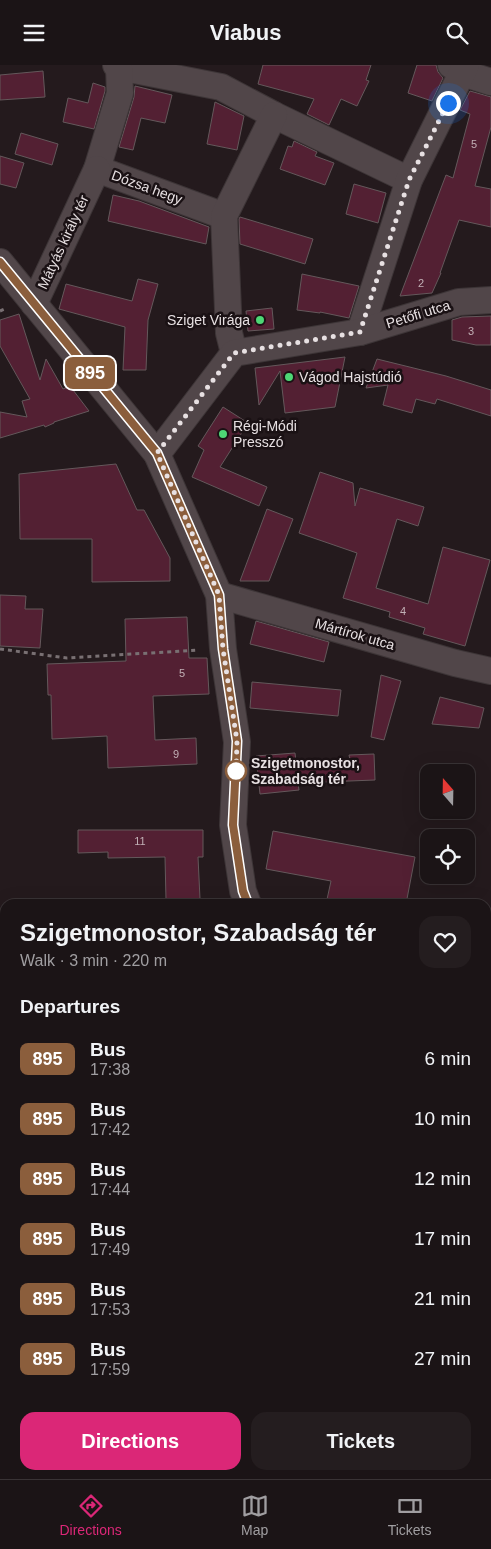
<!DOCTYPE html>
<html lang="en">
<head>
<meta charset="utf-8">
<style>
	body { margin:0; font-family:Arial,sans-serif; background:#241d1f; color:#f1f3f6; height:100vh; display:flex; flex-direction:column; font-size:19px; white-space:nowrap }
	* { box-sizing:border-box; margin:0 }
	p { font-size:16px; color:#a09ea1 }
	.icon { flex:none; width:28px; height:28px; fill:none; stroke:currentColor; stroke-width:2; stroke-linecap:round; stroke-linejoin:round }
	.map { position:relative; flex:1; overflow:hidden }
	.sheet { position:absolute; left:0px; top:834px; width:491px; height:581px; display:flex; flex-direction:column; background:#1b1416; border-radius:15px 15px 0 0; box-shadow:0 5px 20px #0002,0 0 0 1px #393335 }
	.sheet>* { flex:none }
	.badge { padding:0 10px; border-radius:8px; font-size:18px; line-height:32px }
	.needle { width:32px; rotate:340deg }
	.fabs { position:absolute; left:420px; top:699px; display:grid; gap:10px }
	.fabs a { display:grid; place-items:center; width:55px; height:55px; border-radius:10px; background:#1b1416; box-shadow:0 5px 20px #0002,0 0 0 1px #393335; font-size:25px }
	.you { position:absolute; width:25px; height:25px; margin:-12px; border:4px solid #fff; border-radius:50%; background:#1a73e8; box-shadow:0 0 0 8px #1a73e833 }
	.map>.badge { position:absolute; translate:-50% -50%; box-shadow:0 0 0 2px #fff }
	h2 { padding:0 20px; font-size:19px; line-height:45px }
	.round { display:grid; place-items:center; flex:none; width:52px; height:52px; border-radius:15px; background:#241d1f }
	.headline { display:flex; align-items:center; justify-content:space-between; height:85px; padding:0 20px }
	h1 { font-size:24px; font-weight:600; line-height:38px }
	.action { display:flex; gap:10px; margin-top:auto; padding:10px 20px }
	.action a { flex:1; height:58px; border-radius:15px; background:#db2777; color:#fff; font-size:20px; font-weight:600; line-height:58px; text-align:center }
	.action a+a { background:#241d1f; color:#f1f3f6 }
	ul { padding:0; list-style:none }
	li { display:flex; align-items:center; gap:15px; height:60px; padding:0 20px }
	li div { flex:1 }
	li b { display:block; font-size:19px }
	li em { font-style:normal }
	li .badge { min-width:55px; font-weight:700; text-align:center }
	header { display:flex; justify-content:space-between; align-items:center; height:65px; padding:0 20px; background:#1b1416; font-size:22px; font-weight:600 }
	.tabs { display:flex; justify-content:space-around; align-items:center; height:70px; border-top:1px solid #393335; background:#1b1416; font-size:14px; color:#a09ea1 }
	.tabs a { display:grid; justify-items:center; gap:2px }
	.tabs .on { color:#db2777 }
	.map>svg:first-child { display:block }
	.built { fill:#332227 }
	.building { fill:#532033; stroke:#64585b }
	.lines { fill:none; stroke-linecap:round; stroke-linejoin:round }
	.street-casing { stroke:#3d3537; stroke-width:28 }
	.path { stroke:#797073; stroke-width:3; stroke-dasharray:4 4; stroke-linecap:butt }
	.street { stroke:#514649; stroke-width:26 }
	.line-casing { stroke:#fff; stroke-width:11 }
	.line { stroke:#8b5e3c; stroke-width:8 }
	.walk { stroke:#e7e0e2; stroke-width:5; stroke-dasharray:0 9 }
	.poi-dot { fill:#4ed675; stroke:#1a1114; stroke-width:2 }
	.stop-dot { fill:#fff; stroke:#8b5e3c; stroke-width:2.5 }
	.labels { text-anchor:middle; stroke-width:5; stroke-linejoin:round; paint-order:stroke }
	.number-label { font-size:11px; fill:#c2b0b6 }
	.street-label { font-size:14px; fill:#e7e0e2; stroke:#1a1114 }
	.poi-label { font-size:14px; fill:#e7e0e2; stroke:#1a1114; text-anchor:start }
	.stop-label { font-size:14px; font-weight:bold; fill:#e7e0e2; stroke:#1a1114; text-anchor:start }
</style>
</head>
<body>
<header><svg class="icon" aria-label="menu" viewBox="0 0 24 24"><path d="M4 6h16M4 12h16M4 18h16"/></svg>Viabus<svg class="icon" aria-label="search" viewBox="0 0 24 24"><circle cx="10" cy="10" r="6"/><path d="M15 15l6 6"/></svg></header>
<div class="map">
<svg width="491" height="1414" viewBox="0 0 491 1414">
	<rect width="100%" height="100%" fill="#241a1d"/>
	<!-- built -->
	<rect class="built" x="0" y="845" width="5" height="143"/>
	<!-- building -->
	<g class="building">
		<path d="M263 0H371L366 15 369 16 357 41 341 34 329 60 307 49 314 34 258 19Z"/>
		<path d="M417 0H436L438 7 443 13 432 36 408 28Z"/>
		<path d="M43 6 45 32 0 35V10Z"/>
		<path d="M93 18 105 22V26L94 64 63 57 68 33 88 38Z"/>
		<path d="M135 21 172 30 165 58 141 53 133 85 119 82 134 32Z"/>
		<path d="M470 26 491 32V62L475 121 491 124V162L459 155 440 208H441L432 228 400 231 446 110 453 113 470 49 460 45Z"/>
		<path d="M215 37 244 51 237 85 207 79Z"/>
		<path d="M21 68 58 79 52 100 15 89Z"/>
		<path d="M294 76 317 87 315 91 334 98 325 120 280 104 288 81 292 82Z"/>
		<path d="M0 91 24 98 16 123 0 119Z"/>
		<path d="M354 119 386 128 378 158 346 149Z"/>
		<path d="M113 130 139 136 209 162 206 179 108 156Z"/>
		<path d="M240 152 313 174 305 199 240 179 239 154Z"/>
		<path d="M302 209 359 221 349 253 320 247V248L297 245Z"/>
		<path d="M138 214 158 219 148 255 146 305H123L125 262 59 244 66 219 132 236Z"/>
		<path d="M272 243 274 264 248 266 246 246Z"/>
		<path d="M19 249 40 315 46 294 63 324 70 321 89 346 54 357V358L45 362 44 360 0 373V347L27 352 22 336 30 334 0 281V255Z"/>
		<path d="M491 251V280H476L452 275V255L462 252Z"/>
		<path d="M345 292 335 342 285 348 280 306 259 340 255 303Z"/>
		<path d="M377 294 446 311 491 325V351L437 334 435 339 416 334 412 348 383 340 388 320 366 323Z"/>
		<path d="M223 342 248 358 220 402 267 422 259 441 192 412 204 385 198 381Z"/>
		<path d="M116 399 137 445H144L170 493V516L92 517V474H20L19 409Z"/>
		<path d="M320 407 353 418 355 441 360 423 424 442 418 461 397 454 376 523 428 539 443 482 490 495 465 581 423 569 425 563 389 552 390 547 343 533 357 488 299 468Z"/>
		<path d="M267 444 293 454 269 516H240Z"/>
		<path d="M0 530 26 531 25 544H43L40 583 0 581Z"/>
		<path d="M187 552 189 593H207L209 629 153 631 155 675 196 673 197 699 108 703 107 671 52 674 51 630H48L47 599 126 596 125 554Z"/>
		<path d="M256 556 329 577 324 597 250 579Z"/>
		<path d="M381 610 401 616 384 675 371 672Z"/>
		<path d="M252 617 341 625 338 651 250 643Z"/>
		<path d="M440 632 484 643 479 663 432 659Z"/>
		<path d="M295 688 296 697 350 695 349 690 374 689 375 715 298 718 299 725 260 729 256 691Z"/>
		<path d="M78 765H203V792H198L200 834 166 835 165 792 108 793V787L78 788Z"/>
		<path d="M273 766 415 792 406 839H326L331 816 266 804Z"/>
	</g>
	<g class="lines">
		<defs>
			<g id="street">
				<path d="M116 0 119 2 221 22 274 50 409 115"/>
				<path d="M451 0 463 8 491 17"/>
				<path d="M119 2 120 28 97 104 224 151"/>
				<path d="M0 197 157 389 219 530 223 584 237 677 233 760 243 826 248 839"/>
				<path d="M34 239 97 104"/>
				<path d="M360 267 409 115 466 0"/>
				<path d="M234 288 229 268 224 151 274 50"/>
				<path d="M157 389 234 288 360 267 459 237 491 235"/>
				<path d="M219 530 455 598 491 606"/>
				<path d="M0 1005H5"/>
				<path d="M486 1140 491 1144"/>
				<path d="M0 1325 5 1315"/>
				<path d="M0 1374 5 1376"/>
				<path d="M83 1410 92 1414"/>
			</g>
		</defs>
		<!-- street casing -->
		<use href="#street" class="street-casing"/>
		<!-- path -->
		<g class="path">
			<path d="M0 246 7 243"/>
			<path d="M0 584 67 593 199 585"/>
		</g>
		<!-- street -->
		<use href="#street" class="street"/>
	</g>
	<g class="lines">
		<defs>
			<path id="line" d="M0 197 157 388 219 530 223 584 237 676 233 760 243 826 248 839"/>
		</defs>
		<!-- line casing -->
		<use href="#line" class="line-casing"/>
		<!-- line -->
		<use href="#line" class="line"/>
		<!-- walk -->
		<path class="walk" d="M236 706V710L237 676 223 584 219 530 157 388 234 288 360 267 409 115 448 38"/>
	</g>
	<!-- markers -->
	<g class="poi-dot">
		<circle cx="260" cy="255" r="5"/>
		<circle cx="289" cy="312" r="5"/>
		<circle cx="223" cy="369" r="5"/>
	</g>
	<circle class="stop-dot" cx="236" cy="706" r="10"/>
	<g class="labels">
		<!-- number labels -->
		<g class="number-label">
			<text x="474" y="83">5</text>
			<text x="421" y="222">2</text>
			<text x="471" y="270">3</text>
			<text x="403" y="550">4</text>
			<text x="182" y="612">5</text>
			<text x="176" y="693">9</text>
			<text x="140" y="780">11</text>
		</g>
		<!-- street labels -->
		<g class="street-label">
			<text transform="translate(147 122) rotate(20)" y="5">Dózsa hegy</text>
			<text transform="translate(63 177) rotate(-65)" y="5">Mátyás király tér</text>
			<text transform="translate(418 249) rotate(-17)" y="5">Petőfi utca</text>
			<text transform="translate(355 569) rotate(16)" y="5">Mártírok utca</text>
		</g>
		<!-- poi labels -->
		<g class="poi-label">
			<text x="250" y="260" text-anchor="end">Sziget Virága</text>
			<text x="299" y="317">Vágod Hajstúdió</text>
			<text x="233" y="366">Régi-Módi<tspan x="233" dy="16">Presszó</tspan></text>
		</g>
		<!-- stop labels -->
		<g class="stop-label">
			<text x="251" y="703">Szigetmonostor,<tspan x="251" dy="16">Szabadság tér</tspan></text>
		</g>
	</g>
</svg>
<div class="fabs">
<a><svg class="needle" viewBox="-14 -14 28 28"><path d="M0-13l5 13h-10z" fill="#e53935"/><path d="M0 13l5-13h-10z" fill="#a09ea1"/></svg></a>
<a><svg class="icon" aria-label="locate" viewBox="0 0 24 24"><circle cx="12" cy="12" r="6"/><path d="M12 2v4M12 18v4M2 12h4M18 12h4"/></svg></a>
</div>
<div class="you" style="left:448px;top:38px"></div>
<b class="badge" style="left:90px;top:308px;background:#8b5e3c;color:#fff">895</b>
<section class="sheet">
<div class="headline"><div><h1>Szigetmonostor, Szabadság tér</h1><p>Walk · 3 min · 220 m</p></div><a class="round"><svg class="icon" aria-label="heart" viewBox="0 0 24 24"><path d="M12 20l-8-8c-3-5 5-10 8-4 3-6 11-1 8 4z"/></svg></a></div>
<h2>Departures</h2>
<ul>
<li><span class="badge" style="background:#8b5e3c;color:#fff">895</span><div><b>Bus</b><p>17:38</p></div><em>6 min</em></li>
<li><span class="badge" style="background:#8b5e3c;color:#fff">895</span><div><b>Bus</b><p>17:42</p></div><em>10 min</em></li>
<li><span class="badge" style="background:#8b5e3c;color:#fff">895</span><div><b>Bus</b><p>17:44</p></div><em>12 min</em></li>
<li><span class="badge" style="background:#8b5e3c;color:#fff">895</span><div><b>Bus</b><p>17:49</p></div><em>17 min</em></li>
<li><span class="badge" style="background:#8b5e3c;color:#fff">895</span><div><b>Bus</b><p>17:53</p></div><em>21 min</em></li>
<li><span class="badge" style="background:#8b5e3c;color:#fff">895</span><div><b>Bus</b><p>17:59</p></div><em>27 min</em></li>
</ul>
<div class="action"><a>Directions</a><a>Tickets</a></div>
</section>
</div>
<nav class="tabs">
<a class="on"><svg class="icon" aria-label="directions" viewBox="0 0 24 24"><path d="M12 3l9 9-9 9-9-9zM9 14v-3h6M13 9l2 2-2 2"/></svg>Directions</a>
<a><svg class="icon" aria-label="map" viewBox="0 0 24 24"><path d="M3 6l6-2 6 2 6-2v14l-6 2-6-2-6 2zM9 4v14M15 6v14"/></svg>Map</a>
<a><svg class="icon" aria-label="tickets" viewBox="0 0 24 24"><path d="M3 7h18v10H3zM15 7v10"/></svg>Tickets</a>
</nav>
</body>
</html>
